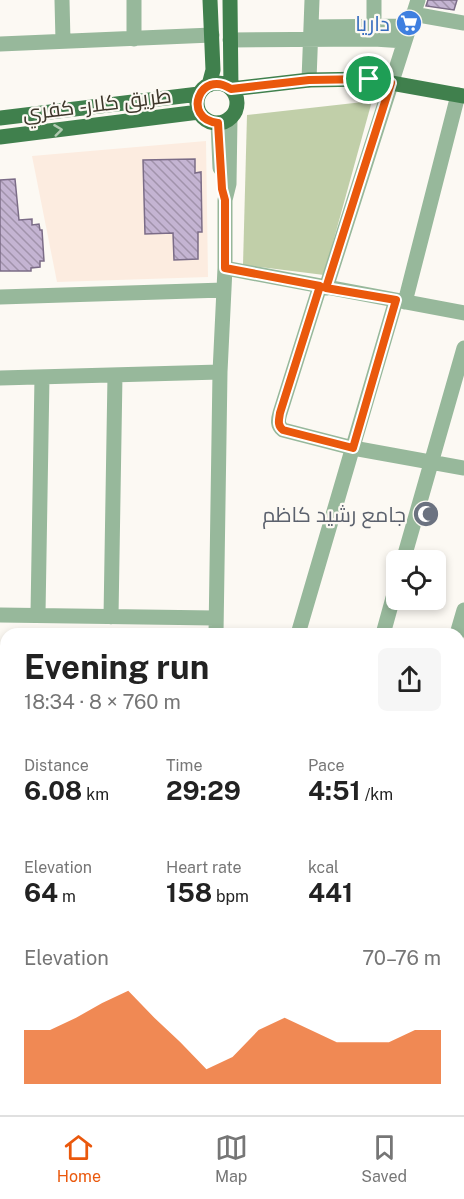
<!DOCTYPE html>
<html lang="en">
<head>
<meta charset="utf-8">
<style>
	:root { --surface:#fff; --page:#f6f6f6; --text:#222; --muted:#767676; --line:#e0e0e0; --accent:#ea580c }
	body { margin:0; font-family:"Public Sans",Cairo,sans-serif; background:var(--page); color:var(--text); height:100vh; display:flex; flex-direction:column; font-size:22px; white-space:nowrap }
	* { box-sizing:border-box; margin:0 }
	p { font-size:20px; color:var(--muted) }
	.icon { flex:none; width:33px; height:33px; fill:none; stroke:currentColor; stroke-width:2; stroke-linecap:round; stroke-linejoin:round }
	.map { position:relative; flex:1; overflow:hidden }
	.side { position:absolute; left:0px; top:628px; width:465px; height:488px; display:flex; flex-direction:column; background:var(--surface); border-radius:18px 18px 0 0; box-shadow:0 3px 9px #0003 }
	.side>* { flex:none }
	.controls { position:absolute; left:386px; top:550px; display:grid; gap:12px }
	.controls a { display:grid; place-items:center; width:60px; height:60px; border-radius:9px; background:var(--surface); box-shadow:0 3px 9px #0003; font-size:30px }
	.pin { position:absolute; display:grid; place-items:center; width:51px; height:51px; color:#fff; margin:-26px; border:3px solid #fff; border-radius:50%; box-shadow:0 2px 6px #0007 }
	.round { display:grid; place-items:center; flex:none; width:63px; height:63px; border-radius:9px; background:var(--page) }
	.head { display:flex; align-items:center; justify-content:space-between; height:102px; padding:0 24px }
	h1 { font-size:33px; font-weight:700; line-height:45px }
	.figures { display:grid; grid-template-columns:repeat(3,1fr); gap:9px; height:102px; padding:6px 24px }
	.figures div { display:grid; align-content:center }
	.figures b { font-size:26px; font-weight:700 }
	.figures small { font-size:16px; font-weight:400 }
	.figures p { font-size:16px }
	.chart { height:168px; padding:12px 24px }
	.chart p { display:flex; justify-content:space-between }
	.chart svg { width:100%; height:108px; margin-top:6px; fill:var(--accent); opacity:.7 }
	.tabs { display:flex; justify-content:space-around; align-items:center; height:84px; border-top:2px solid var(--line); background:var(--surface); font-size:16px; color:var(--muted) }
	.tabs a { display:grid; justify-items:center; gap:3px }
	.tabs .active { color:var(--accent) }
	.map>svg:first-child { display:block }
	.education { fill:#fcece0 }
	.green { fill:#c1cfa9 }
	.building { fill:url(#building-back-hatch); stroke:#7b6c87; stroke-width:1.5 }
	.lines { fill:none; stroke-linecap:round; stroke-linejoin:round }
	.minor { stroke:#97b89b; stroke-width:15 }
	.major { stroke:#40804d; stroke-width:15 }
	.oneway { stroke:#b1c9b1 }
	.route-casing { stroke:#fff; stroke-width:12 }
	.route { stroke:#ea580c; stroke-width:8 }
	.labels { text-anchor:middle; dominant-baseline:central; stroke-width:4.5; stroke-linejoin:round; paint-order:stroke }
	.shop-label { font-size:21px; fill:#366cbe; stroke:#fcf9f3; text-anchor:end }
	.street-label { font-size:21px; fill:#3e372b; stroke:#fcf9f3 }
	.worship-label { font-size:21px; fill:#5b616d; stroke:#fcf9f3; text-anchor:end }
</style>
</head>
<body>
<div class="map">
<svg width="464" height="1115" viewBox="0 0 464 1115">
	<defs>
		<pattern id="building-back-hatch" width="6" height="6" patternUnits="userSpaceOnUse" patternTransform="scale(1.5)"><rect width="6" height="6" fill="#c4b4d2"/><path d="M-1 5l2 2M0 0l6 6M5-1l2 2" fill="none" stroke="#a193ab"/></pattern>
	</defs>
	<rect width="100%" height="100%" fill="#fcf9f3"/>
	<path class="education" d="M206,141l2,136 -151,5 -25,-126z
		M459,725l5,1v133l-2,9 -3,-1z"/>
	<path class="green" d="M372,101l-48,174 -81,-10 4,-150z"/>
	<path class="building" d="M428,0h29l-3,10 -28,-4z
		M195,159v14l6,-1 1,60h-4v27l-24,1 -1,-27 -28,1 -2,-74z
		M15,179l4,41 13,-1v6l7,-1 1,6h2l2,31h-4v6l-9,1v3h-31v-91z"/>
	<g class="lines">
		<path class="minor" d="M62,0l1,41
			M134,0v39
			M374,0v33
			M413,14l51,9
			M312,27l98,-1
			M230,40l144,-1 31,2
			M0,44l212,-9
			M309,80l3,-80
			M218,123l2,45
			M225,268l239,45
			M320,286l-40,127c-2,7 -3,12 3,17l70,18 111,20
			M326,288l92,-288
			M0,297l224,-7
			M405,302l53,-207
			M0,378l220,-6
			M403,561l61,-213
			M38,614l4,-237
			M0,615l215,3
			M111,617l4,-242
			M216,634l4,-262 5,-104v-68l4,-16 1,-66
			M298,634l98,-334
			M383,634l13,-47
			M457,634l7,-24
			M0,672h6
			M459,687l5,-1
			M0,885l6,-1
			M459,915l5,-19
			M459,953l5,2
			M0,967h6
			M459,1034l5,2
			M0,1048l6,-1
			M263,1110l51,5
			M222,1115v-5
			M407,1115l1,-5"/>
		<path class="major" d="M230,0l1,89 78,-9 60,-1 95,17
			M197 103a20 20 0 1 1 40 0a20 20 0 1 1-40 0Z
			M209,85l4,-15 -3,-70
			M0,118l199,-24
			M0,137l199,-25"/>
	</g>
	<defs><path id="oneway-chevron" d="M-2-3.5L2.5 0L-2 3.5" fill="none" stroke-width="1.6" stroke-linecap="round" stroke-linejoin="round" transform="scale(1.5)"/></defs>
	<use class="oneway" href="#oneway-chevron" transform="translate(58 130) rotate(-7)"/>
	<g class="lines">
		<g class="route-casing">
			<path id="route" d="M369,79l22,4 -65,205 70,12 -43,148 -70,-18c-6,-5 -4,-10 -3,-17l40,-127 -95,-18v-68l-3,-11 -4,-66c-37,-4 -18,-55 13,-34l78,-9z"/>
		</g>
		<use href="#route" class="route"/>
	</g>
	<defs>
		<g id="supermarket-disc" transform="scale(1.35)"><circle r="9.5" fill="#3f7fe0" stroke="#fcf9f3"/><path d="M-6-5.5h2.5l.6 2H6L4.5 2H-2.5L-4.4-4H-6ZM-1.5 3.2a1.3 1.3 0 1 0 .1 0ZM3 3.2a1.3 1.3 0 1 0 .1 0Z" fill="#fff"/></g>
		<g id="mosque-disc" transform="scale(1.35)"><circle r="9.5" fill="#6b7280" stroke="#fcf9f3"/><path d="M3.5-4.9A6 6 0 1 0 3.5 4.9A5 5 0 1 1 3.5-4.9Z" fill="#fff"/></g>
	</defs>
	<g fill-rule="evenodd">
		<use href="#supermarket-disc" x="409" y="23"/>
		<use href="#mosque-disc" x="426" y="514"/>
	</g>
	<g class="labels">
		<g class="shop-label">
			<text x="390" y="23">داريا</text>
		</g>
		<g class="street-label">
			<text transform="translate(97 104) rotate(-7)">طريق كلار - كفري</text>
		</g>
		<g class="worship-label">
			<text x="406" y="514">جامع رشيد كاظم</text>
		</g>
	</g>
</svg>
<div class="controls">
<a><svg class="icon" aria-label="locate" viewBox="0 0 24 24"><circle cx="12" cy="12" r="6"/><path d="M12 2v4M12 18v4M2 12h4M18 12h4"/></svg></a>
</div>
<div class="pin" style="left:369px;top:79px;background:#1e9e55"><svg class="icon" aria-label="arrive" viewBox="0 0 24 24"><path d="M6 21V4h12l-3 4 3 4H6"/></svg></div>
<section class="side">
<div class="head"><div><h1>Evening run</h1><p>18:34 · 8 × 760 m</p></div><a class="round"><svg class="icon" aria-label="share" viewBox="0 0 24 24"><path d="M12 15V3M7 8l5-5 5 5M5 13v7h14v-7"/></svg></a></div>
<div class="figures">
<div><p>Distance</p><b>6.08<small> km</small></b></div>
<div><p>Time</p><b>29:29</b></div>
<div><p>Pace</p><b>4:51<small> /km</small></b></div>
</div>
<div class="figures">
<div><p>Elevation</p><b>64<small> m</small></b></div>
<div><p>Heart rate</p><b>158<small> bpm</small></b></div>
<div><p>kcal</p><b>441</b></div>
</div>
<div class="chart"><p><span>Elevation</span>70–76 m</p>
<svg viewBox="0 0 160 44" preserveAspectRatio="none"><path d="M0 44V22L10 22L20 17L30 11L40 6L50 17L60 27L70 38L80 33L90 22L100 17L110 22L120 27L130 27L140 27L150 22L160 22V44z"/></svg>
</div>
</section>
</div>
<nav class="tabs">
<a class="active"><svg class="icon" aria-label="home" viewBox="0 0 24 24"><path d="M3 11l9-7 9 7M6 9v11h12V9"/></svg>Home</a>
<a><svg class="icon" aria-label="map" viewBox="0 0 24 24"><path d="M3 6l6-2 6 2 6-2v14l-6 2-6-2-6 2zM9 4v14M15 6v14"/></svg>Map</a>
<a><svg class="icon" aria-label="saved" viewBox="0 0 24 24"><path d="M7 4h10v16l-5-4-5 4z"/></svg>Saved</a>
</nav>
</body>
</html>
